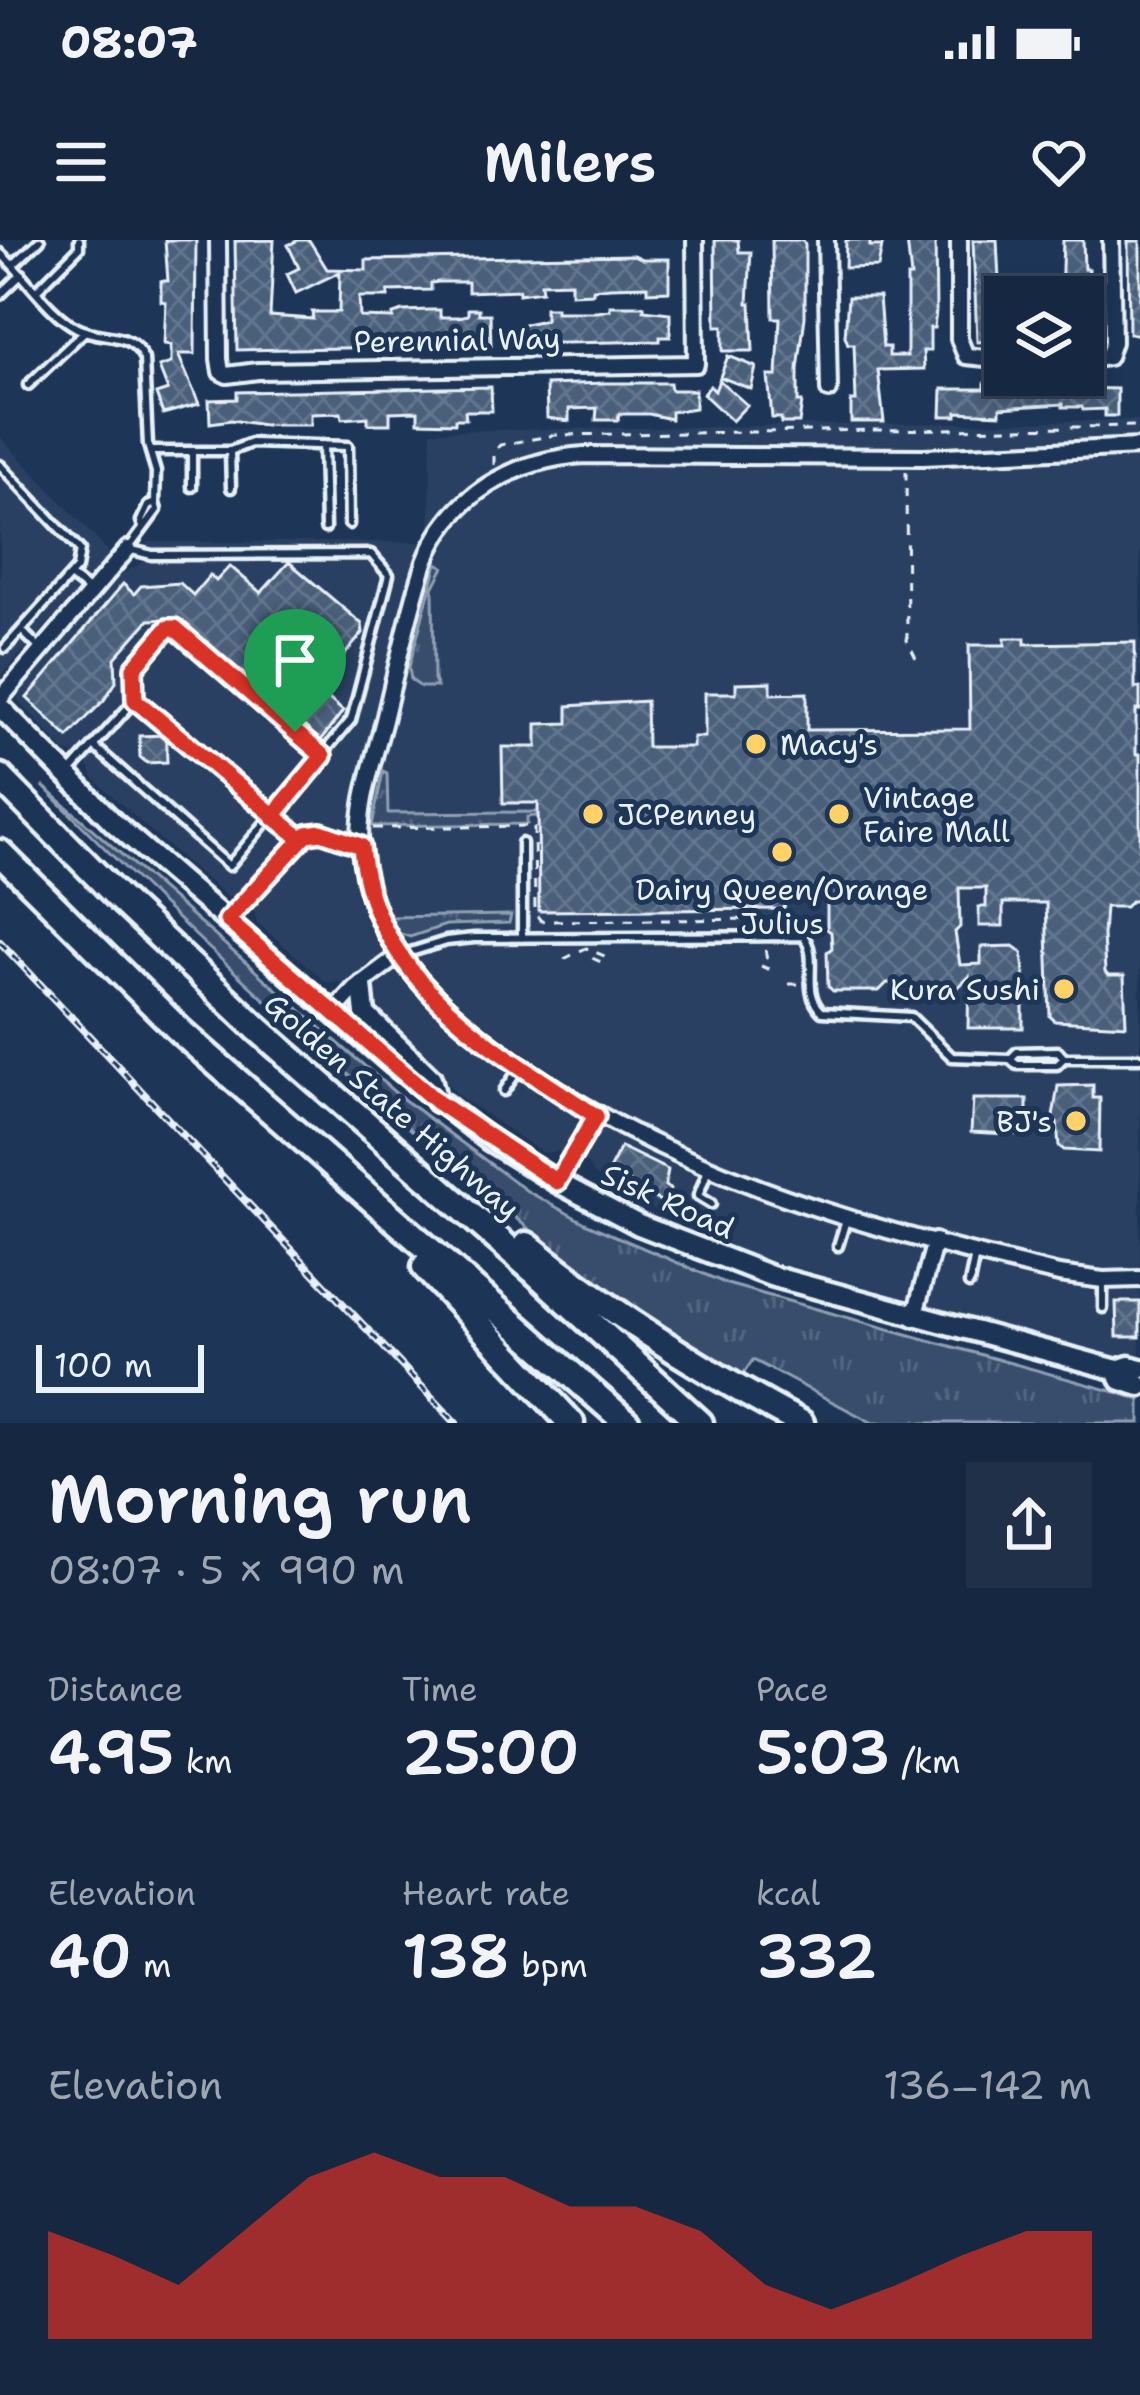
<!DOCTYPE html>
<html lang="en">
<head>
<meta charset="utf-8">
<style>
	:root { --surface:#162841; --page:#1f3048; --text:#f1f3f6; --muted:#9ea6b1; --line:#35445a; --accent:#d93025 }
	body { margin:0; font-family:"Shantell Sans",sans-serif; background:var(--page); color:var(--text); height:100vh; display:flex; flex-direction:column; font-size:45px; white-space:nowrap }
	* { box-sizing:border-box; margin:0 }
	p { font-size:39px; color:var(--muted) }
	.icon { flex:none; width:66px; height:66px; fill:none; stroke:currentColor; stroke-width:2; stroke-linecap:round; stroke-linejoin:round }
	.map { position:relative; height:1183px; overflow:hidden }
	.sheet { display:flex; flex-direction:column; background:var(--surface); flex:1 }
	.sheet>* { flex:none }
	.controls { position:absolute; left:984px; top:36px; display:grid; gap:24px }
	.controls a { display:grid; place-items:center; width:120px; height:120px; border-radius:0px; background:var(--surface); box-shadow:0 6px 18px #0003,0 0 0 3px var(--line); font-size:60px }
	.scale { position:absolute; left:36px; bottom:30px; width:168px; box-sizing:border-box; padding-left:12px; border:6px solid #e8f1f8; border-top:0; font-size:33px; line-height:42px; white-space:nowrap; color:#e8f1f8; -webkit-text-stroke:9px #1d3557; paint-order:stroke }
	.pin { position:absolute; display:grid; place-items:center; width:102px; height:102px; color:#fff; margin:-123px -51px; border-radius:50% 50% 50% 0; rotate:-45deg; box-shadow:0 0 12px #0007 }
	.pin .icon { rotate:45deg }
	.round { display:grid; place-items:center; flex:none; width:126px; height:126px; border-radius:0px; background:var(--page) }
	.summary { display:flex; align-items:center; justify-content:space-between; height:204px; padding:0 48px }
	h1 { font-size:66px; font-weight:600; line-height:90px }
	.figures { display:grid; grid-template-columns:repeat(3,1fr); gap:18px; height:204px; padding:12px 48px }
	.figures div { display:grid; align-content:center }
	.figures b { font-size:60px; font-weight:600 }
	.figures small { font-size:33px; font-weight:400 }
	.figures p { font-size:33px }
	.chart { height:336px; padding:24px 48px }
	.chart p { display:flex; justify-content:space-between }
	.chart svg { width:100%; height:216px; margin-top:12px; fill:var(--accent); opacity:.7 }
	.status { display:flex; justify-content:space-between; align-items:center; height:84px; padding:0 60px; background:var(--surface); direction:ltr }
	.status svg { height:33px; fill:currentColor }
	header { display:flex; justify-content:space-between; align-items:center; height:156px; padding:0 48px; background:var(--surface); font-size:54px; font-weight:600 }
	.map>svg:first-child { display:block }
	.built { fill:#2a4162 }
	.grass { fill:url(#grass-tufts); stroke:#909fb2; stroke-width:3 }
	.building { fill:url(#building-cross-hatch); stroke:#e8f1f8; stroke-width:3 }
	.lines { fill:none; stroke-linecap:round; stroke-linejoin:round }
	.service-casing { stroke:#e8f1f8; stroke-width:15 }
	.minor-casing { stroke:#e8f1f8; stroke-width:22 }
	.secondary-casing { stroke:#e8f1f8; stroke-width:27 }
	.motorway-casing { stroke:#e8f1f8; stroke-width:33 }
	.path { stroke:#e8f1f8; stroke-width:3; stroke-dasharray:9 9; stroke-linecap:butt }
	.service { stroke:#1d3557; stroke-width:6 }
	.minor { stroke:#1d3557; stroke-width:14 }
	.secondary { stroke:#1d3557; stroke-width:18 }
	.motorway { stroke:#1d3557; stroke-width:24 }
	.rail-casing { stroke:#e8f1f8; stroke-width:8 }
	.rail { stroke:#1d3557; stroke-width:3; stroke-dasharray:9; stroke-linecap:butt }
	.route-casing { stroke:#fff; stroke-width:24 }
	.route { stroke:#d93025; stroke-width:15 }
	.poi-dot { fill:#ffd166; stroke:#1d3557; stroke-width:4.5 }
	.labels { text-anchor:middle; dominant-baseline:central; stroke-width:10; stroke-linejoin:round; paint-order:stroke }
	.street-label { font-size:30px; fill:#e8f1f8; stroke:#1d3557 }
	.poi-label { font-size:30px; fill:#e8f1f8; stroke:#1d3557; text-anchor:start }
</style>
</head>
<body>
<div class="status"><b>08:07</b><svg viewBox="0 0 49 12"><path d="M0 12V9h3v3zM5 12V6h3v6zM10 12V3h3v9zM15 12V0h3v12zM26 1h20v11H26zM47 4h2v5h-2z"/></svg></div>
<header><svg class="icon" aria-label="menu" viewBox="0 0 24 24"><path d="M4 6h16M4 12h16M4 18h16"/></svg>Milers<svg class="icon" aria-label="heart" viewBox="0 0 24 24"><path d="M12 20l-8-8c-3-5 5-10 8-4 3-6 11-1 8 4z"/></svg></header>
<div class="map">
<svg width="1140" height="1183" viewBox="0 0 1140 1183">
	<defs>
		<pattern id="grass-tufts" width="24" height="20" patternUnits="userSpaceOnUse" patternTransform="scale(3)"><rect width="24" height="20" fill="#374d6c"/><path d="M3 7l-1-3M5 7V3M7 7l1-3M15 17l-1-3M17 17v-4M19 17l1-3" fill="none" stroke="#546782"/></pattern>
		<pattern id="building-cross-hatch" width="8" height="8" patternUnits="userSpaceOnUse" patternTransform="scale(3)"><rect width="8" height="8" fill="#495e7a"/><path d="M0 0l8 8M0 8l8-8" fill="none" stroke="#63768e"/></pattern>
	</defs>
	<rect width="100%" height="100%" fill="#1d3557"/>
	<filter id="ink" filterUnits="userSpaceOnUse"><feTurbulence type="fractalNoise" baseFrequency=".00833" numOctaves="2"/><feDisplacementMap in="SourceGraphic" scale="24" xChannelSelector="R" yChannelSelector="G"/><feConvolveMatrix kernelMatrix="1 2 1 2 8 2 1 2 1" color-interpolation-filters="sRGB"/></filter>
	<g filter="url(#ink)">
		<path class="built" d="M1140,180v944l-378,-106 -88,-36 -79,-47 -8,-12 -28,-12 -16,2 -84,-57 -40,-43 -46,-39 -5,-14 -23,-18h-19l-69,-60 -4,-15 -14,-10h-12l-82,-71 -53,-49 -1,-8 -15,-16h-9l-49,-53 1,-8 99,-115 28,-17 2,-18h275l7,-16 1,-95z
			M0,197l108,114 -4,11 -104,115z"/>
		<path class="grass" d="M437,323l7,4 -11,21 1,92 3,7h-16l-10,-7 -2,-13z
			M383,531l4,2 1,40 149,-1v4l-10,1v7l-155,2z
			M43,546l356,310 128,95 60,33 140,60 399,111 14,5v23h-267l-120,-63 -12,17c-132,-75 -243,-172 -357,-271 -118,-103 -232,-208 -341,-320z
			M511,675l-2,8 -63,2 -36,12 -12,-4 -10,-16z"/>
		<path class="building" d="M165,0h31l-1,114h-17l21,50 -36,10 -7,-20 12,-4 -9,-23 12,-4v-18l-7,-1 2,-42 -5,-1v-20h7z
			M274,0l-4,76 43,3 -1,-7h27l1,-40 -44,21 -9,-19 12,-6 -11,-23 11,-5h10l18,29 39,1v-10l268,-5 9,4h26v32l-22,1v-6l-37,1 -17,2v4l-22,1v-12l-30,1 1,8 -23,3v-4l-51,2v-10h-29l-8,1v7l-43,1v6h-29l1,20 33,1v-4l10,-3 27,-1h10v7h18l10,-2v-6h11v5h11l1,31 -254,5 -2,-109z
			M715,0h23l1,12h12l-3,51h3l2,48h-30v-25h-7z
			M772,0h31l2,5v72l-7,52v33h4l-3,21h-18v-5h-9l-4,-42h9l3,-58h-7z
			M846,0h24v6h12l-4,21 -33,1z
			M907,0h28l1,71 -2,17h-4v23h-7l1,18 -46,1 6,52h-33v-21h5l-2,-57h-6l-3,-8 3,-39h31l4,50h6v9h18v-79h4z
			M973,0h24l5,101 -25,1z
			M1063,0h20l1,29h5l-2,28h-26z
			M1128,1h12v93h-11z
			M610,66h34v4l26,3v24h-10v4l-140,3v-19l25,-5v-12h11v4h41l13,-2z
			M728,116l28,11 -5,22 -31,-12z
			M719,140l28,25 -15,16 -29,-27 7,-8 5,5z
			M1066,140h12l1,8 38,1v27h-12v-7l-22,1 -1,-3h-19v-3l-63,4v6l-43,-2v4h-16l1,-27h43v-6z
			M606,143h64l1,7h24v18l-24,4v7l-22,-5h-30l-1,6h-22l1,-12 -28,1v12l-22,-3 -1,-33z
			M491,147l1,24h-27l1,8h-11v4l-37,-1v-11l-28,1v12h-22v-7l-26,2 -1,-6 -30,1v11h-48l-32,-5 -21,3 -1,-23 28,-1v-7z
			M289,322l73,62 1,9 -47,55 27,23 -24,32 -147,-124 -23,1 -34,38 1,24 -12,18 -36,37 -41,-39 96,-114 11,10 7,-8 39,-3 13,12 17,-20 6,6 14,-15 31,27z
			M1005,398h20v6l110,-2v46h5v22h-4v44h4v147h-9l-6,6h-20l-2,28 2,37 3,4h16l2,49 -71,-4 -5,-5 -4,-113h-43v23h-24v-19h7v-19h-27l1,39 -5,5 5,33 21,-1v-17l32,-1 9,6 4,42h-3v34h-55l1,-51 -14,13h-47l-6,-7h-15l-8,8h-46l-5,-5 -1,-34 5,-4 -1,-16 -4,-3v-40h-40l-3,20 -245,2 -1,-108h-35l-1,-56h35v-23l31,-1v-17l78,-5 1,46h46v-10h12v-44h31v-10l35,-1v12l36,-1v37l163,-1 -1,-84h36z
			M166,495l1,27 -20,1 -7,-6 -1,-21z
			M1093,845v13h7l-1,54 -35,-2 -5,-4 -2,-23h-5l6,-37z
			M973,859h54v36l-56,-3z
			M621,907l47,23 -3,16 5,3 -7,13 -37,-16 3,-4 -21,-10z
			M1116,1062h24v35h-23z"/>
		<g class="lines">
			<g class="service-casing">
				<path id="service" d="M0,13c25,22 48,60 77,75 26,13 53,1 67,31l4,86 8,27 -1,30
					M13,25l27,-25
					M37,50l42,-42v-8
					M0,55l22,-21
					M28,145l57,-54
					M323,205l2,83
					M150,211h80l21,-8 97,3 1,78
					M192,211v36
					M230,211l1,37
					M0,225l80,85 -3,18 -72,80
					M70,336l21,16
					M21,390l19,19
					M95,507l134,119 122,-146 38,-145 -18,-21 -219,1 -24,-6 29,-39 -2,-7 -7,3 -7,15 2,6
					M69,533l66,-73
					M302,599l-167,-139 -1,-32 34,-39 7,-1 148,128
					M522,603v95
					M229,678l78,-84 14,-2 36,13
					M401,715l45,-14 28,-3 329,-2c18,22 -4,54 19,76l89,5 41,40 58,2 7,6h40l7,-7 -6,-7 -41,1 -7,7
					M1064,818h76
					M504,851l17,-25
					M708,930l-10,26 13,8
					M838,1006l8,-26
					M1103,1042v26
					M969,1044l6,-29"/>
			</g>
			<g class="minor-casing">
				<path id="minor" d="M218,0l1,119 2,13 6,3 31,-4 438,-7 -1,-124
					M826,0l3,150
					M959,0v99l7,17 39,4
					M1083,121l25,-4 5,-15 -2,-102
					M1140,207l-216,10 -339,-2c-69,4 -134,39 -160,107 -17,52 -28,105 -41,158 -11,43 -28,89 -23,134 9,86 64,139 129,189 166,128 369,184 569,231l44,6 37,-1
					M0,459l128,-150
					M333,772l22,-24 43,-32
					M557,942l39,-66
					M914,1078l21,-77"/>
			</g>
			<g class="secondary-casing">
				<path id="secondary" d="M0,467l114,116 280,242 95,75 68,42 82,43 132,51 346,94 12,-4 11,3
					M362,745l3,29 66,64 6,24
					M1117,1130l4,10 19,6"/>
			</g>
			<g class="motorway-casing">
				<path id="motorway" d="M0,537l120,122 139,131 274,240 167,153
					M0,613l181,179 446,391
					M527,1005c86,70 176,126 274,178
					M425,1027l146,156"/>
			</g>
			<path class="path" d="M494,225v-13l6,-7 55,-10 585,-9
				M906,231l1,169 9,18
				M373,588l161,-2 1,87 6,8 235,-2 4,-4
				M757,667v10
				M592,718l9,4v-6
				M564,719l22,-11 23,10
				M761,726l7,3 -3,-22
				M789,744h12"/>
			<use href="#service" class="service"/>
			<use href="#minor" class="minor"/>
			<use href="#secondary" class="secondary"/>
			<use href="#motorway" class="motorway"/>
			<g class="rail-casing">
				<path id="rail" d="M0,702l456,481"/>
			</g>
			<use href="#rail" class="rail"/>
		</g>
	</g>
	<g class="lines" filter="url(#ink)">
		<g class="route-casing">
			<path id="route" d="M295,492l28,24 -50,60 29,23 -75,81 210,182 120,80 39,-66c-102,-67 -224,-135 -235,-270l-40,-14 -14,2 -5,5 -167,-139 -1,-32 34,-40h7l120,104"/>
		</g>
		<use href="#route" class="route"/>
	</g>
	<g class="poi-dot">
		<circle cx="756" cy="504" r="12"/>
		<circle cx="593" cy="574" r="12"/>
		<circle cx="839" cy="574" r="12"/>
		<circle cx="782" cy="612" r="12"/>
		<circle cx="1064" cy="749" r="12"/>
		<circle cx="1076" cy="881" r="12"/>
	</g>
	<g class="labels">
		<g class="street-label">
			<text transform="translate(457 100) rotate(-1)">Perennial Way</text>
			<text transform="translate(392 866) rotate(41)">Golden State Highway</text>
			<text transform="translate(668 961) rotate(24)">Sisk Road</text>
		</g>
		<g class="poi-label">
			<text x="780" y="504">Macy's</text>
			<text x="863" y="557">Vintage<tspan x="863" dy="34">Faire Mall</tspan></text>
			<text x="617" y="574">JCPenney</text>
			<text x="782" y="649" text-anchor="middle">Dairy Queen/Orange<tspan x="782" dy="34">Julius</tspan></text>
			<text x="1040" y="749" text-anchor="end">Kura Sushi</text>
			<text x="1052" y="881" text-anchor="end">BJ's</text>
		</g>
	</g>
</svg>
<div class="controls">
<a><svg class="icon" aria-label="layers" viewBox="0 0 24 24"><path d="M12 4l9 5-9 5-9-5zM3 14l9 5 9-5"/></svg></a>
</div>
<div class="scale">100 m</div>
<div class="pin" style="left:295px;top:492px;background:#1e9e55"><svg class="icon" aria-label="arrive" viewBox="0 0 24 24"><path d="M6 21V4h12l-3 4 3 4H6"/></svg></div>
</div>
<section class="sheet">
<div class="summary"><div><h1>Morning run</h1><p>08:07 · 5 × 990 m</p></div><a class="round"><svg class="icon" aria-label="share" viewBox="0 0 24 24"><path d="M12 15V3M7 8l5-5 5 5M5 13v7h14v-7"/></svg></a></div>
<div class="figures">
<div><p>Distance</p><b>4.95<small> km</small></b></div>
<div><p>Time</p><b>25:00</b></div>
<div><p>Pace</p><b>5:03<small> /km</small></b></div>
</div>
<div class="figures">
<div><p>Elevation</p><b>40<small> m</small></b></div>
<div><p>Heart rate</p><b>138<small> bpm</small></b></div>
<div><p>kcal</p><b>332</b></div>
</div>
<div class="chart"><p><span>Elevation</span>136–142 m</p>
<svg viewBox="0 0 160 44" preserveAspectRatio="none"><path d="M0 44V22L10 27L20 33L30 22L40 11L50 6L60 11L70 11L80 17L90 17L100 22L110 33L120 38L130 33L140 27L150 22L160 22V44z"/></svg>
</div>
</section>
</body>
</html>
